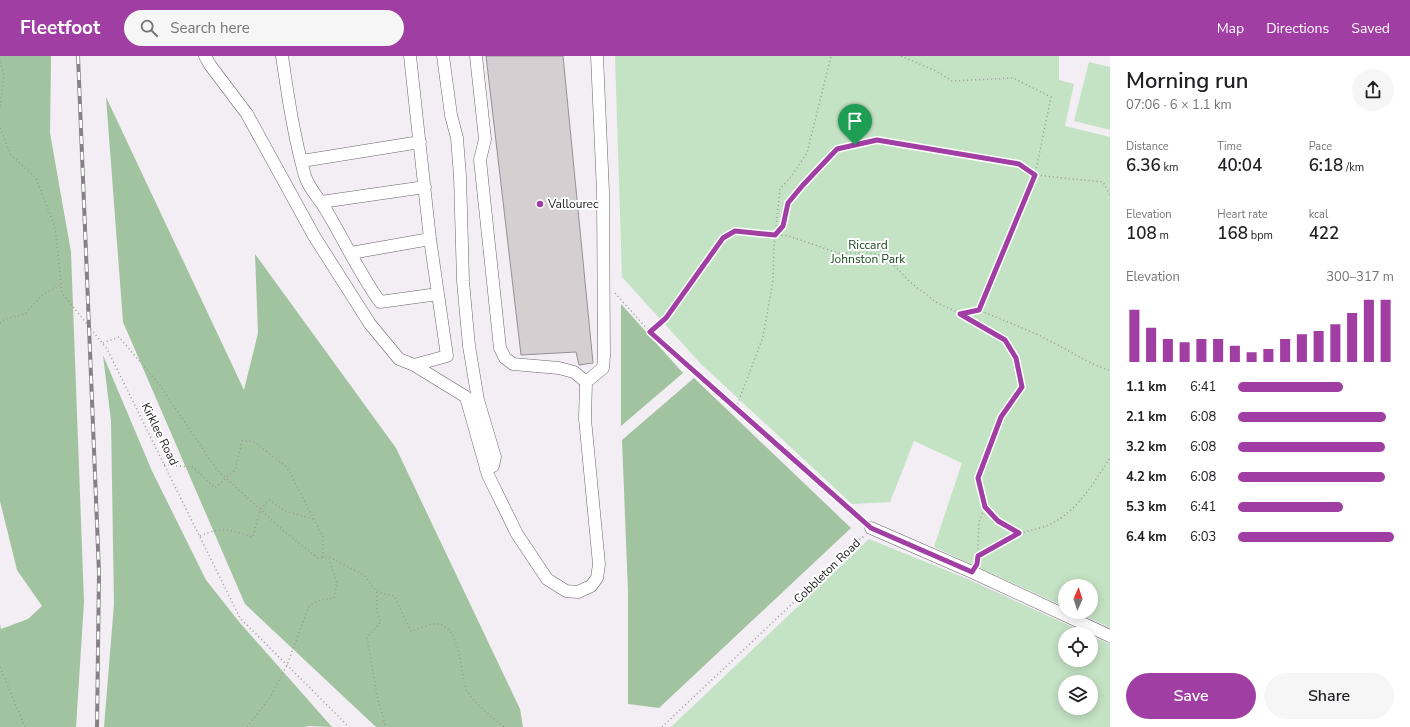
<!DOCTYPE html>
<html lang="en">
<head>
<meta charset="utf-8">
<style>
	:root { --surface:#fff; --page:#f6f6f6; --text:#202124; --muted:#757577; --accent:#a13ea4 }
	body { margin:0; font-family:"Nunito Sans",sans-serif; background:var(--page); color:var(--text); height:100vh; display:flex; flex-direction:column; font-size:15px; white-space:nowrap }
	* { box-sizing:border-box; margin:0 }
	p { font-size:13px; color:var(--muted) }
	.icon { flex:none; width:22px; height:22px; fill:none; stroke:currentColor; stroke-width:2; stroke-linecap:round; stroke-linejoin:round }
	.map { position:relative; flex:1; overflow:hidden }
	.details { display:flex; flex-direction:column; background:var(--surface); width:300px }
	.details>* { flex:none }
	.needle { width:26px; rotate:3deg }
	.controls { position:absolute; left:1058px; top:523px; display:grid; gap:8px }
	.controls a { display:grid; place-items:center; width:40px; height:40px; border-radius:50%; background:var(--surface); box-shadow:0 2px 10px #0003; font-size:20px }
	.pin { position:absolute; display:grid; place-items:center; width:34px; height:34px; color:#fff; margin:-41px -17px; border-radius:50% 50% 50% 0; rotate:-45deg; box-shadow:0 0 4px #0007 }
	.pin .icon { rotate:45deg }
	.round { display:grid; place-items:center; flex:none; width:42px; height:42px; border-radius:21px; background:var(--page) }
	.summary { display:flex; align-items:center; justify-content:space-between; height:68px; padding:0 16px }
	h1 { font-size:22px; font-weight:600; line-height:30px }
	.metrics { display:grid; grid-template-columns:repeat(3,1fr); gap:6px; height:68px; padding:4px 16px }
	.metrics div { display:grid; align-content:center }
	.metrics b { font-size:17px; font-weight:600 }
	.metrics small { font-size:11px; font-weight:400 }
	.metrics p { font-size:11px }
	.chart { height:112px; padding:8px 16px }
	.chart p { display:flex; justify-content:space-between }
	.chart svg { width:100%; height:72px; margin-top:4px; stroke:var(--accent); stroke-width:6 }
	.button { display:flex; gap:8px; margin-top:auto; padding:8px 16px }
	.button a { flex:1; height:46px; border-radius:24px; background:var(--accent); color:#fff; font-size:16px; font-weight:600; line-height:46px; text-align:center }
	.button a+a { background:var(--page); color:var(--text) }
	ul { padding:0 16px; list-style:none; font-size:13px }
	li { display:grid; grid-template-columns:64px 48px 1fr; align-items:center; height:30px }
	li i { height:10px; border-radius:5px; background:var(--accent) }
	header { display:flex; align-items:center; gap:24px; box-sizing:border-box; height:56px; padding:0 20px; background:var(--accent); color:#fff }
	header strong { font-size:19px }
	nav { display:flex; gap:22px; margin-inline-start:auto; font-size:14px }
	.search { width:280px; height:36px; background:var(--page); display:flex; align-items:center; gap:10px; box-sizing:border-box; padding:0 14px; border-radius:22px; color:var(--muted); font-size:15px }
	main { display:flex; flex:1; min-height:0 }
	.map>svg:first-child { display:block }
	.green { fill:#c4e2c4; fill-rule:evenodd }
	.forest { fill:#a1c3a0 }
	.building { fill:#d5cfd2; stroke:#959093 }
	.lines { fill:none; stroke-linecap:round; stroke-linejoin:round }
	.minor-casing { stroke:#69666a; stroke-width:13 }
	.path { stroke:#9b989c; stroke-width:1.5; stroke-dasharray:1 3; stroke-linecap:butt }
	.minor { stroke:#fff; stroke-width:12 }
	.rail-casing { stroke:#848284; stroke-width:4 }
	.rail { stroke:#fff; stroke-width:2.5; stroke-dasharray:8; stroke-linecap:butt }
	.route-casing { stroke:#fff; stroke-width:8 }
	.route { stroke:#a13ea4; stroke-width:5 }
	.poi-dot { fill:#a13ea4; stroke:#fff; stroke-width:1.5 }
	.labels { text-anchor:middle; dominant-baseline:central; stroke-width:4; stroke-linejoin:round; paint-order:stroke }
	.poi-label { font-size:12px; fill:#232223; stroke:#fff; text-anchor:start }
	.park-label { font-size:12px; fill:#16471a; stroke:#fff }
	.street-label { font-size:12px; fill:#232223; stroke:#fff }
</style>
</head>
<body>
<header>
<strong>Fleetfoot</strong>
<div class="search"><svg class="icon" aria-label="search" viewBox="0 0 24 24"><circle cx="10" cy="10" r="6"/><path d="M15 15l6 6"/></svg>Search here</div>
<nav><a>Map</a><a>Directions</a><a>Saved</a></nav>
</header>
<main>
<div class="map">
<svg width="1110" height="671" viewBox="0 0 1110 671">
	<rect width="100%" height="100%" fill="#f2eef3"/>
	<path class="green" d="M615,0h444v24l15,4 -9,42 45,11v491l-34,-16h15v-26h-26v21l-131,-60 28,-84 -48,-22 -24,61 -38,2 -151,-140 -79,-87z
		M1089,6l21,5v63l-36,-9z
		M869,483l94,38 125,57h-23v26h26v-24l19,8v83h-439zM1065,626h26v26h-26z"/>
	<path class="forest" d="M0,0h51v4l-1,73 21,119 13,350 -8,125h-76v-103l1,5 27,-10 14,-13 -25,-36 -17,-69z
		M106,41l138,293 14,-57 -3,-79 141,194 124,261 3,18h-147l-131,-123 -122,-282z
		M621,248l62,69 -62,53z
		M103,299l49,116 54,109 34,43 92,104 -23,-1 -5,1h-200l10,-123 -3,-183z
		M694,322l157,150 -192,180 -31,-4v-113l-6,-151z"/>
	<path class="building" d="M486,0h77l30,307 -14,2 -3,-13 -55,3z"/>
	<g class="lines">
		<g class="minor-casing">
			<path id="minor" d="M205,0l5,9 37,49 67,122 56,88 29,35 15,6 52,32 22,78 29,59 30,45 19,12 12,1 13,-6 6,-8 2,-14 -14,-145 1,-37 17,-14 1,-12 -1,-164 -6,-136
				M282,0c6,41 12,81 23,120 4,13 14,22 21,34 18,30 33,63 54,92l58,-8
				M410,0l20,183 17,117 -33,9
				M443,0l8,59 6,23 3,38 3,105 6,65 9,54 17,57 -2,9 -7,3
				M476,0l9,83 -5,21 20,188 5,10 8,6 46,4 15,4 12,10
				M302,105l118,-19
				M321,146l104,-15
				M351,197l79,-14
				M871,472l101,44 138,64"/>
		</g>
		<path class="path" d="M0,6l4,13 -4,33
			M0,72l11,27 25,23 19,49 7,66 45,56 133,269 109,109
			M775,179l8,-9 5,-23 49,-54 40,-9 16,2 81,16 45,6 16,11 16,-78 -38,-19 -61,3 -16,-10 -35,-15
			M615,237l35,39 213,189
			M979,254l56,-135 68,7 7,13
			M961,258l44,26 11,17 6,30 -21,30 -23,61 7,29 -6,15 -2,42
			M0,267l5,-4 20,-5 17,-19 19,-10
			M650,276l16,-14 57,-80 12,-7 54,5 49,17h31l16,3 25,26 26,20 25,12 18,-4 60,25 52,28 19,8
			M103,287l16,-6 40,47 58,86 68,62 33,26 11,-1 35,18 13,17 17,4 17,35c7,-2 19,-8 27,-7 24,4 21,48 29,67 4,9 28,29 37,36
			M736,352l27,-71 10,-57 1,-35 6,-56 11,-12 16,-24 24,-97
			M164,409l29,2 22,21 20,-18 7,-29h11l34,26 36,70v21
			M985,451l13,14 21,12c8,-2 16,-3 24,-6 32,-11 49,-42 67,-69
			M200,480c23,-10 29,-6 53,1l7,-27 9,-10 16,11 29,8
			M978,500l41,-23
			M377,536v19l4,11 -14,15 11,63 8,27
			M0,611l25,60
			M247,671l24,-31 16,-31 22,-59 11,-6 14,-2 3,-15 -8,-24
			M662,671l203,-192"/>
		<use href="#minor" class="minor"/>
		<g class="rail-casing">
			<path id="rail" d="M78,0l21,517 -2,154"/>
		</g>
		<use href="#rail" class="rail"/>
	</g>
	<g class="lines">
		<g class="route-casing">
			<path id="route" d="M877,84l142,24 16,11 -56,135 -19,4 45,26 11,18 6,29 -21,30 -23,61 7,29 13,14 21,12 -41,23 -1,8 -5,8 -101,-44 -221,-196 16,-14 57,-80 12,-7 40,4 8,-9 5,-23 15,-18 34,-36z"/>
		</g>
		<use href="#route" class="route"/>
	</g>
	<circle class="poi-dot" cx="540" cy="148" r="4"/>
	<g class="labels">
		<g class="poi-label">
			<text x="548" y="148">Vallourec</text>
		</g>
		<g class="park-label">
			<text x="868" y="189">Riccard<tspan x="868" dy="14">Johnston Park</tspan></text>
		</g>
		<g class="street-label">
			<text transform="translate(160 378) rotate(64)">Kirklee Road</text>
			<text transform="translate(827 515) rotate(-44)">Cobbleton Road</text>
		</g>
	</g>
</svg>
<div class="controls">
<a><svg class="needle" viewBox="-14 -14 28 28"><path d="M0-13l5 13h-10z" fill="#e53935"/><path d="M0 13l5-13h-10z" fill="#757577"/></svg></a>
<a><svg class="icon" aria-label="locate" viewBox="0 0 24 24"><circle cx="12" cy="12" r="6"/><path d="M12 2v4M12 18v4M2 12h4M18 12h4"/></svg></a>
<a><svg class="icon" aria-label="layers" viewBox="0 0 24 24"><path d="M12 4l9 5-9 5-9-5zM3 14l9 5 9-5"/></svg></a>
</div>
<div class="pin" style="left:855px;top:89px;background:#1e9e55"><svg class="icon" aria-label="arrive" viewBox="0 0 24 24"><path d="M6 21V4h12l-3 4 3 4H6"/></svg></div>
</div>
<section class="details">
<div class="summary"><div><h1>Morning run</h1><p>07:06 · 6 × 1.1 km</p></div><a class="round"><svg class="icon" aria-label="share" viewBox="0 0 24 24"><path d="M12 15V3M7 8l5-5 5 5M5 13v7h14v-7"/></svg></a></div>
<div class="metrics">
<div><p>Distance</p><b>6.36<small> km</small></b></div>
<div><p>Time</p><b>40:04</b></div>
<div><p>Pace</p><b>6:18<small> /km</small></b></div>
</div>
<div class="metrics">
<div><p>Elevation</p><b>108<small> m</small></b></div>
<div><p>Heart rate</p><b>168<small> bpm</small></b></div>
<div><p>kcal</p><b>422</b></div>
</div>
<div class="chart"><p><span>Elevation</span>300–317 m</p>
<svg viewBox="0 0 160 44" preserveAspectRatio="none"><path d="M5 44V12M15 44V23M25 44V30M35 44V32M45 44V30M55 44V30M65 44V34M75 44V38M85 44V36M95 44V30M105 44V27M115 44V25M125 44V21M135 44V14M145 44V6M155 44V6"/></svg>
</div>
<ul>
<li><b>1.1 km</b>6:41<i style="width:67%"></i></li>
<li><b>2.1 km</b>6:08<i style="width:95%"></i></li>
<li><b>3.2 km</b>6:08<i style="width:94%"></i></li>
<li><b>4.2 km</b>6:08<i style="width:94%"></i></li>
<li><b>5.3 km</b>6:41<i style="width:67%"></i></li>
<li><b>6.4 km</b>6:03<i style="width:100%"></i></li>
</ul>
<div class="button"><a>Save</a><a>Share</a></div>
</section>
</main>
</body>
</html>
